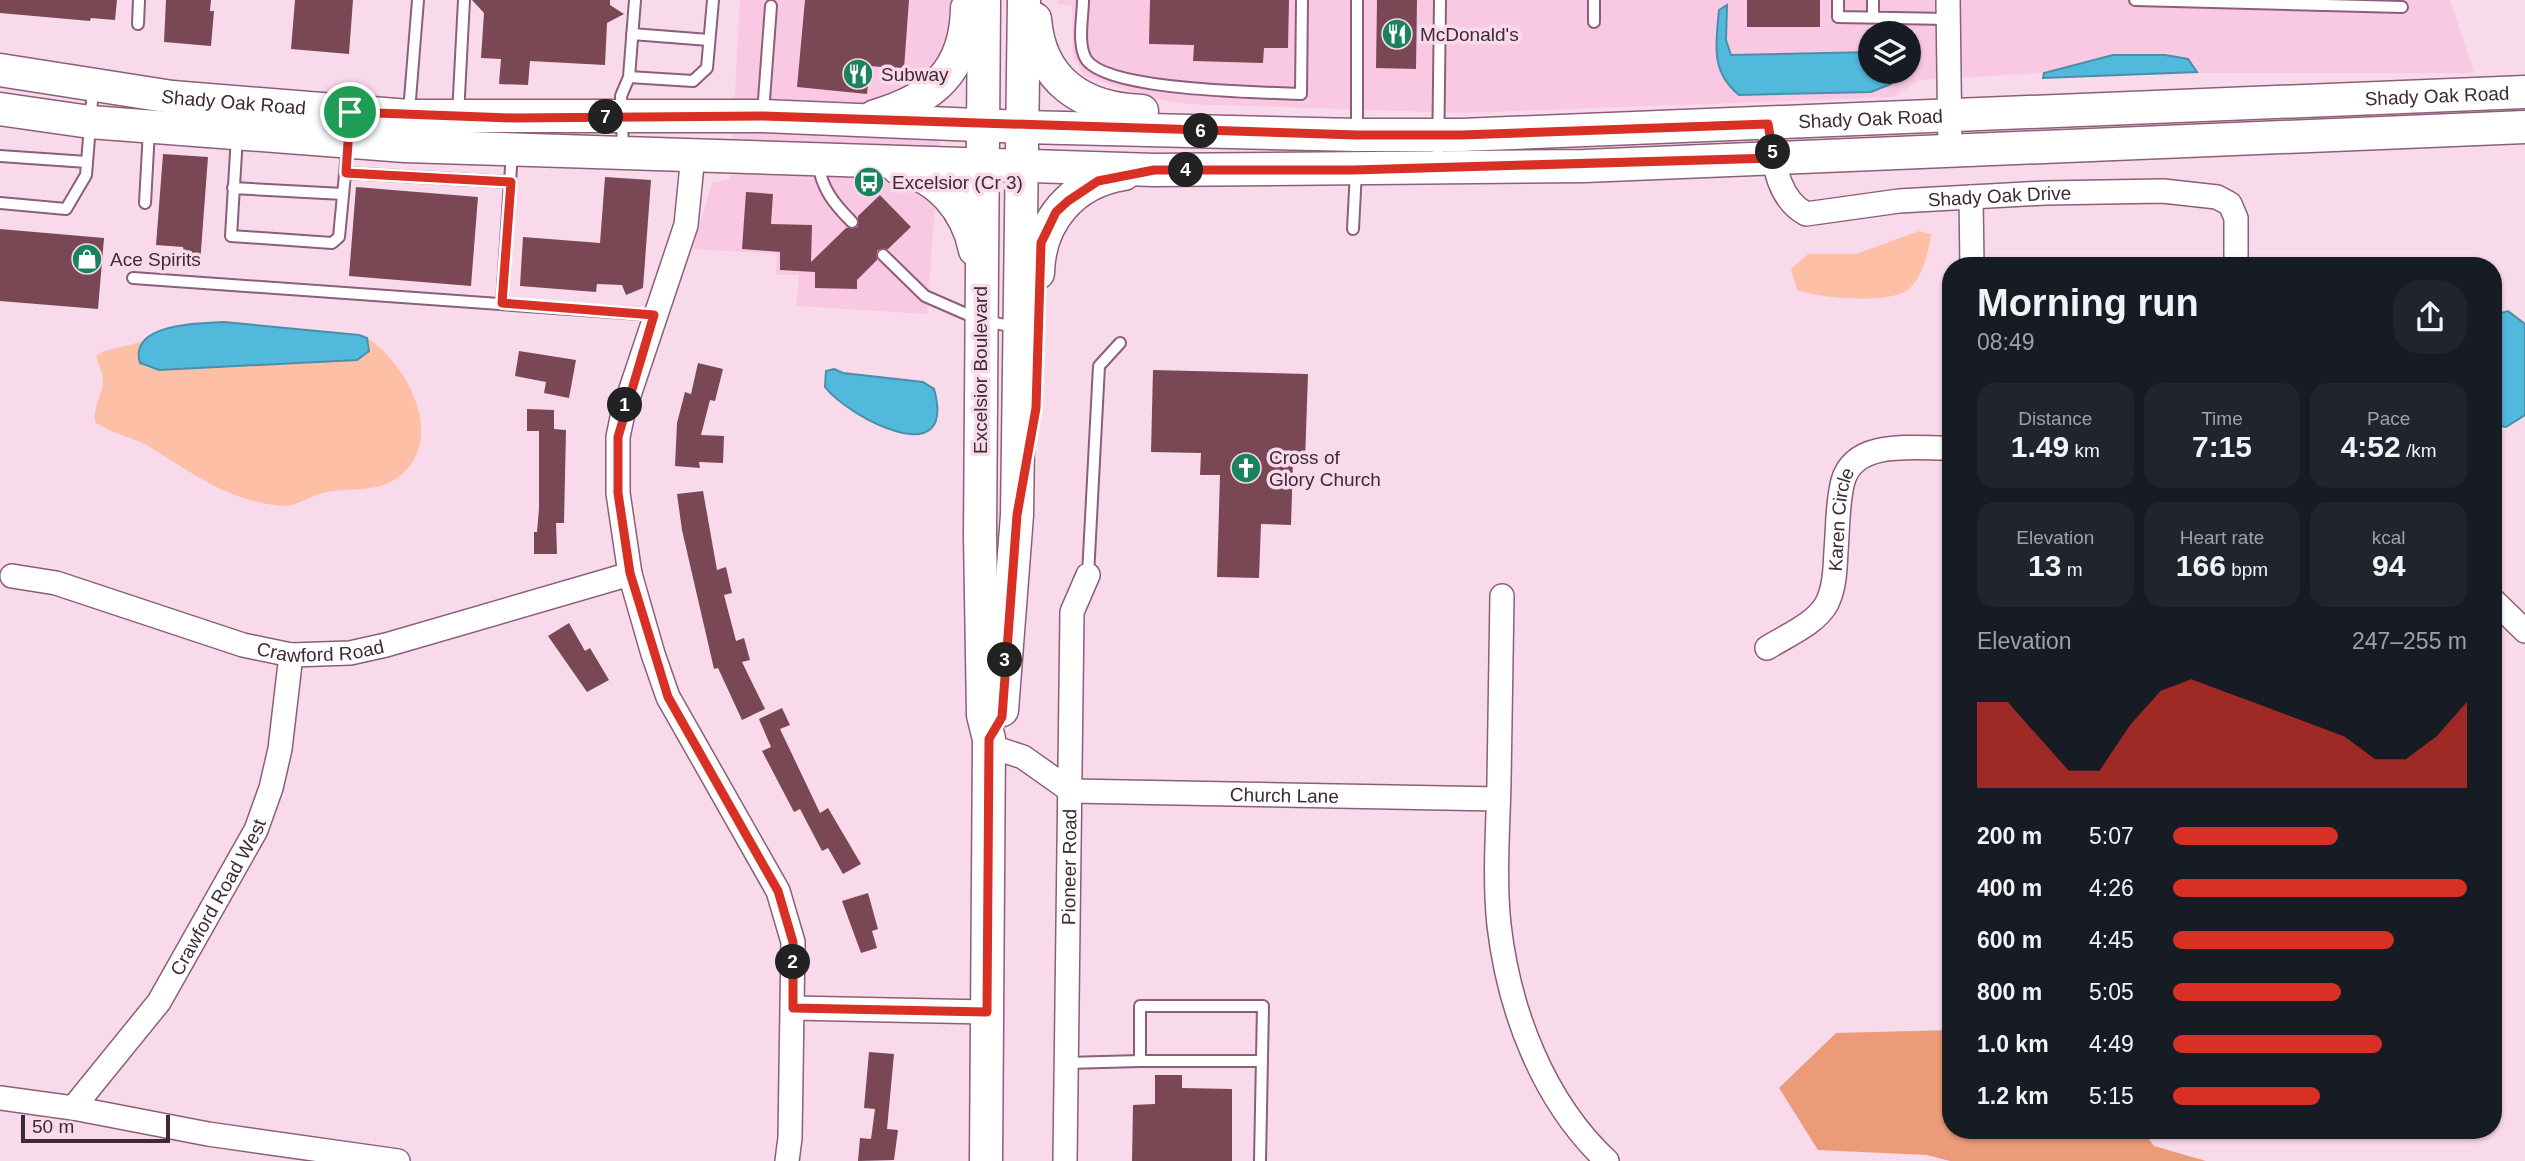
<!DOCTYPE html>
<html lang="en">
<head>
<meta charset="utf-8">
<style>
	:root { --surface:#171b24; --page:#20242c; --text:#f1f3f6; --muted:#9ea1a6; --accent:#d93025 }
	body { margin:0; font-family:Arial,sans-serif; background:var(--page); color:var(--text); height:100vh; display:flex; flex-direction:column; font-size:26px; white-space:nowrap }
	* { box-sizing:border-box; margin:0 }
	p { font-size:23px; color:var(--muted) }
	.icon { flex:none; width:38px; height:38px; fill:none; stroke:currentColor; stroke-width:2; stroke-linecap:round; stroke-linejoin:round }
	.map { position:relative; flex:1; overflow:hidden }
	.panel { position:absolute; left:1942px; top:257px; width:560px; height:882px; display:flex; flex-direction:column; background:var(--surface); border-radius:28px; box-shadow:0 2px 5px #0004 }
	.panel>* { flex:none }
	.fabs { position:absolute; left:1858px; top:21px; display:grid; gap:14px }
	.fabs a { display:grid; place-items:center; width:63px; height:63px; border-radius:50%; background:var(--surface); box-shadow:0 2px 5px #0004; font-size:35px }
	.scale { position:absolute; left:21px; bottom:18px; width:149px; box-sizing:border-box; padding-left:7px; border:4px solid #3d2a35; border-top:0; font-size:19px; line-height:24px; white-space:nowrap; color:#3d2a35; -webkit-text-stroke:5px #f9daeb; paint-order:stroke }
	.pin { position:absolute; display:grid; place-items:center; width:60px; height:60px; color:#fff; margin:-30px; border:4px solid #fff; border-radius:50%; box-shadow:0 2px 7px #0007 }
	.km { position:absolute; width:35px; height:35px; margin:-18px; border-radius:50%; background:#222; color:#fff; font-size:19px; line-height:35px; text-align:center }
	.round { display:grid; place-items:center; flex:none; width:74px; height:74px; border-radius:28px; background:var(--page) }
	.summary { display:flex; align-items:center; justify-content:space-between; height:119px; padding:0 35px }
	h1 { font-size:38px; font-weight:700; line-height:52px }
	.metrics { display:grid; grid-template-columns:repeat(3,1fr); gap:10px; height:119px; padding:7px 35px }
	.metrics div { display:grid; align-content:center; border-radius:18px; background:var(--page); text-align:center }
	.metrics b { font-size:30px; font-weight:700 }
	.metrics small { font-size:19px; font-weight:400 }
	.metrics p { font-size:19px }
	.chart { height:196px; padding:14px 35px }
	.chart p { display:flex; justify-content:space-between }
	.chart svg { width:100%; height:126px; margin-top:7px; fill:var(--accent); opacity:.7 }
	ul { padding:0 35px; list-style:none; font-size:23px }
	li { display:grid; grid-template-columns:112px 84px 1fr; align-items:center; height:52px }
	li i { height:18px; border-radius:9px; background:var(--accent) }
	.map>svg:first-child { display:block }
	.built { fill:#f9c9e4; fill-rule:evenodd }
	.green { fill:#fdbfa5 }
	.forest { fill:#ec9b78 }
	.water { fill:#51b9dc; stroke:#4b8eaa; stroke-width:2 }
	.building { fill:#7a4854 }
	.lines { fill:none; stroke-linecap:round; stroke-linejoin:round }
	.lane-casing { stroke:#8c5e79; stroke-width:14 }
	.street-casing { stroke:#8c5e79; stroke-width:26 }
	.secondary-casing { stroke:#8c5e79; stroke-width:35 }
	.lane { stroke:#fff; stroke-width:10 }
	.street { stroke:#fff; stroke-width:23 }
	.secondary { stroke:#fff; stroke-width:32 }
	.route-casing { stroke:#fff; stroke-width:14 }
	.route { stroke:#d93025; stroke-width:9 }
	.labels { text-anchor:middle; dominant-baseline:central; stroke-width:7; stroke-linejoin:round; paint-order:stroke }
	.poi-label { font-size:19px; fill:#3d2a35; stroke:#f9daeb; text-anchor:start }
	.street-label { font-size:19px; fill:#3d2a35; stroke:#f9daeb }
</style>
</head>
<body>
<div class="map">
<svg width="2525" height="1161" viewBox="0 0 2525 1161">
	<rect width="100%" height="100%" fill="#f9daeb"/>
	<path class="built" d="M740,0h210l-23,314 -131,-8 3,-31h-23l1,-21 -84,-5 19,-66 18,-4z
		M1057,0h1393l24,73h-430l-124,7 -26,17 -432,16 -278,-9 -38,-7 -62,-22 -11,-18 -1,-51 -15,-2zM1871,33h38v39h-38z"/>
	<path class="green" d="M1919,231l12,3c-2,18 -8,42 -22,55 -20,16 -90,9 -112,1l-6,-21 17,-15h48z
		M367,338c42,27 83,106 27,142 -19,12 -45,8 -67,12 -15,2 -29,15 -45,14 -57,-6 -87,-32 -134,-60 -17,-10 -36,-12 -53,-24 -2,-14 6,-25 8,-39 1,-10 -5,-17 -7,-27l8,-5 41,-10 -5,7 7,20 12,2 198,-10 13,-16z"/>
	<path class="forest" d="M1951,1030v100l192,1 11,15 52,15h-256l-23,-6 -109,-5 -39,-62 57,-55z"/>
	<path class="water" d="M1727,5l-1,35 5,15 140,-3v20h24l-4,12 -20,8 -132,3c-29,-24 -23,-51 -20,-85z
		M2113,55h52l23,4 9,13 -154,6 1,-5z
		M2508,311l17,13v91l-19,12 -12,-2v-110z
		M224,322l135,13 8,3 2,13 -12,9 -198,10 -19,-7c-12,-40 61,-40 84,-41z
		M834,369l9,4 80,9 11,7c24,86 -86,28 -109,-2l1,-16z"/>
	<path class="building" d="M0,0h117l-2,20 -24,-2 -1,3 -90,-8z
		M166,0h45l-1,11h4l-3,35 -47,-4z
		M295,0h58l-4,54 -58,-5z
		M472,0h138v5l14,9 -17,9 -2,42 -75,-4 -2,24 -29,-1 2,-25 -20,-1 3,-45z
		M805,0h104l-5,69 -34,-3 -3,28 -70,-7z
		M1150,0h139l-1,48h-24l-1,15 -70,-2 1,-16 -45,-1z
		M1377,0h40l-1,69 -40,-1z
		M1747,0h73v27h-73z
		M163,154l45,3 -8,107 -14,-1 -3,-16 -27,-2z
		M605,177l46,3 -8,108 -17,7 -4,-10 -25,-1 -1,8 -76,-6 3,-49 77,6z
		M356,187l122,10 -7,89 -122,-10z
		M746,192l27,2 -2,30 41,1 -1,37 35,-34 12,-1v-11l22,-21 31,32 -23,22 -11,1v10l-20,20v9l-42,-1v-16l-35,-2v-18l-38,-3z
		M0,229l104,9 -6,71 -98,-8z
		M519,351l57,9 -7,38 -25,-5 2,-11 -31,-6z
		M698,363l25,6 -8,32 -5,-1 -9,35 23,1 -1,27 -24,-1 1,6 -25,-2 2,-43 8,-31 6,2z
		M1153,370l155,4 -3,88 -12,-1 -2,64 -30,-1 -2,54 -42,-1 3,-102h-20l1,-22 -50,-1z
		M527,409l27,1v19l12,1 -2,93h-8l1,31h-23v-22h3l2,-24v-77h-12z
		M703,491l14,79 9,-3 6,26 -8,2 12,46 8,-3 6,22 -8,2 23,47 -23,11 -24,-52 -4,1 -32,-139 -5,-36z
		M569,623l16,28 5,-3 19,32 -22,12 -39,-56z
		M782,708l8,17 -10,4 40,84 8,-5 33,56 -18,10 -15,-26 -6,3 -22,-42 -6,3 -32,-61 9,-4 -12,-28z
		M868,893l10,36 -6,2 5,17 -16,5 -19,-52z
		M869,1052l25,2 -7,75 11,1 -4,30 -36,1 2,-23 11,1 4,-30 -11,-1z
		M1155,1075h27v13l50,1v72h-100l1,-56 22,-1z"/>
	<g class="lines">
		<g class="lane-casing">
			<path id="lane" d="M1083,0c0,16 -6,44 3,59 20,32 175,33 215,35l1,-94
				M1594,0v22
				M1838,0v17l110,2
				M2135,0l267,7
				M1873,17v-17
				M138,24l1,-24
				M632,34l77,6
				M629,77l64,4 14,-13 6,-68
				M409,112l9,-112
				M763,113l8,-107
				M458,115l6,-115
				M1357,134v-134
				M237,136l-6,100 101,7 7,-6 9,-94
				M623,149l-2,-53 8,-19 6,-77
				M0,156l87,6
				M818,162c3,26 16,42 34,60
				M1438,165l2,-165
				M346,173l165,9
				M233,188l110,6
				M0,203l66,6 20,-34 7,-87
				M145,203l4,-73
				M1353,229l3,-58
				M883,255l42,41 55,24 35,7
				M133,278l521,37
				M502,303l10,-151
				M1088,575l11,-209 21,-23
				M1140,1061h122
				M1066,1063l74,-2v-55h123l-3,155"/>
		</g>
		<g class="street-casing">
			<g id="street">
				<path d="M1948,0l2,151"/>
				<path id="s1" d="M1768,124c6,32 6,72 38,90l93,-13 146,-8 118,-2 54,6 13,7 6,14v48"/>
				<path d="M693,155l-7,70 -63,188 -5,24v56l12,81 23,80 15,43 110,194 15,51 -3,196 -3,23"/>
				<path d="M1971,197l1,69"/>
				<path id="s2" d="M12,576l44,7 187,62 48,10 59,-2 36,-8 244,-71"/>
				<path d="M1502,596c-1,62 -2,124 -3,186 -1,47 -5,96 0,143 10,86 44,176 108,236"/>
				<path d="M2494,601l31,30"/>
				<path id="s3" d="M1767,648c19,-12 50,-25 60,-45 8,-16 8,-35 9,-52 2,-22 1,-48 7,-70 12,-43 74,-32 108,-33"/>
				<path id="s4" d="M989,746l34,11 48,34 427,8"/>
				<path d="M793,1008l194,4"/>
				<path d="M0,1098l73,10 135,26 190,27"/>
				<path id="s5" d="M73,1108l86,-106 97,-172 15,-42 9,-39 11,-94"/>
				<path id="s6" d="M1065,1161l7,-549 16,-37"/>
			</g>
		</g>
		<g class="secondary-casing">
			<g id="secondary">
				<path d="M984,0l-4,536 3,179 6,24 -3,422"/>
				<path d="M1035,19c5,63 49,90 107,92"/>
				<path id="s7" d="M0,70l172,27 237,19h354l260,11 334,8h104l1064,-43"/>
				<path d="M0,109l90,13 315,24 749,24 430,-4 941,-39"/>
				<path d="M875,116c58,-17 91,-45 92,-108"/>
				<path d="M898,168c41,8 69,42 77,82"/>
				<path d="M1038,273c1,-51 34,-91 86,-99"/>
				<path d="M1002,710l15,-195 7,-515"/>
			</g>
		</g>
		<use href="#lane" class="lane"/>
		<use href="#street" class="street"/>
		<use href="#secondary" class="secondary"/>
	</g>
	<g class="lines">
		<g class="route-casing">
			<path id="route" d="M350,112l163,6 250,-2 594,19h104l307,-11 6,34 -421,12h-199l-56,11 -30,20 -12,11 -15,31 -5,165 -19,107 -15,202 -13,22 -2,273 -194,-4v-66l-15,-51 -110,-194 -38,-124 -12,-80v-56l36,-122 -152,-12 9,-121 -165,-9z"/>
		</g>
		<use href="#route" class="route"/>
	</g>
	<defs>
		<g id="restaurant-disc" transform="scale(1.575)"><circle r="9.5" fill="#1a835e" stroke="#f9daeb"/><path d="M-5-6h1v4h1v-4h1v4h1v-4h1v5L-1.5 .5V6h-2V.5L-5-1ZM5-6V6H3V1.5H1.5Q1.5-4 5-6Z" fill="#fff"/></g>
		<g id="bus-disc" transform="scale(1.575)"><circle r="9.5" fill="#1a835e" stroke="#f9daeb"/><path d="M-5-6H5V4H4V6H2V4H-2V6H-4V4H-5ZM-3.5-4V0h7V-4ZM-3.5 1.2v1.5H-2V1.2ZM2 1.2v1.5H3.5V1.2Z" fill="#fff"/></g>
		<g id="shop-disc" transform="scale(1.575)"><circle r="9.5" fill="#1a835e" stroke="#f9daeb"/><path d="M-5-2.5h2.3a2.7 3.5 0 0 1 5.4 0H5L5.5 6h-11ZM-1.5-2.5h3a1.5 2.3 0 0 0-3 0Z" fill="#fff"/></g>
		<g id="church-disc" transform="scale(1.575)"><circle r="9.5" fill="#1a835e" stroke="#f9daeb"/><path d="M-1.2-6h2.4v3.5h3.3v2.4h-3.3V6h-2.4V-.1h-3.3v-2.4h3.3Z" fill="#fff"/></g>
	</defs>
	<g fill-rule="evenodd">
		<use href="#restaurant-disc" x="1397" y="34"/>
		<use href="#restaurant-disc" x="858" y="74"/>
		<use href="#bus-disc" x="869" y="182"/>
		<use href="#shop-disc" x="87" y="259"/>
		<use href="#church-disc" x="1246" y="468"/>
	</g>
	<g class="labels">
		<g class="poi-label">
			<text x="1420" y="34">McDonald's</text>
			<text x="881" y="74">Subway</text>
			<text x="892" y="182">Excelsior (Cr 3)</text>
			<text x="110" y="259">Ace Spirits</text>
			<text x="1269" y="457">Cross of<tspan x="1269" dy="22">Glory Church</tspan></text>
		</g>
		<g class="street-label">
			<text stroke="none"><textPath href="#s7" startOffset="2441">Shady Oak Road</textPath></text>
			<text stroke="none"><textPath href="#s7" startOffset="236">Shady Oak Road</textPath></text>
			<text stroke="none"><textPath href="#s7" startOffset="1874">Shady Oak Road</textPath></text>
			<text stroke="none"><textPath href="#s1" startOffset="296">Shady Oak Drive</textPath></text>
			<text transform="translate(980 370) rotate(-90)">Excelsior Boulevard</text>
			<text stroke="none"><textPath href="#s3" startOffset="161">Karen Circle</textPath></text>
			<text stroke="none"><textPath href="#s2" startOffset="320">Crawford Road</textPath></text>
			<text stroke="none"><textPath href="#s4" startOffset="308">Church Lane</textPath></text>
			<text stroke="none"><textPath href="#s6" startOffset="294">Pioneer Road</textPath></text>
			<text stroke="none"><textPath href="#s5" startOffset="257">Crawford Road West</textPath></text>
		</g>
	</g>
</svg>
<div class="fabs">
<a><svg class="icon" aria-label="layers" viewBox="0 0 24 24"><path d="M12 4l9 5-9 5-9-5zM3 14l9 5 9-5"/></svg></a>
</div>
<div class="scale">50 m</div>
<div class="pin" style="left:350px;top:112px;background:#1e9e55"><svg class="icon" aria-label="arrive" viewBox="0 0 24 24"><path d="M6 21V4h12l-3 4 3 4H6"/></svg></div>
<b class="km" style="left:625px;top:405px">1</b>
<b class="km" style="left:793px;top:962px">2</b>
<b class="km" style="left:1005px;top:660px">3</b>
<b class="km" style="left:1186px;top:170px">4</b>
<b class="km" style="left:1773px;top:152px">5</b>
<b class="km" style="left:1201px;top:131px">6</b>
<b class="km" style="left:606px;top:117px">7</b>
<section class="panel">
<div class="summary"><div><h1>Morning run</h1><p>08:49</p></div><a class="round"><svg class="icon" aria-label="share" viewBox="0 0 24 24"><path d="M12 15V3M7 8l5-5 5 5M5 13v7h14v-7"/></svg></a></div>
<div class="metrics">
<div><p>Distance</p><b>1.49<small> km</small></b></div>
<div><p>Time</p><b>7:15</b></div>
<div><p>Pace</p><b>4:52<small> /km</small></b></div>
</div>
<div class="metrics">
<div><p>Elevation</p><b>13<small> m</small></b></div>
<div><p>Heart rate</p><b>166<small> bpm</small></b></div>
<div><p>kcal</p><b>94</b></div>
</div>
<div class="chart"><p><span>Elevation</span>247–255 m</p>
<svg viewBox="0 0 160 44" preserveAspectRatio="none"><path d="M0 44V14L10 14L20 26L30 38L40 38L50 22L60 10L70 6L80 10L90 14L100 18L110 22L120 26L130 34L140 34L150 26L160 14V44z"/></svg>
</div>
<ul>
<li><b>200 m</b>5:07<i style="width:56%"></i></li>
<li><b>400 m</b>4:26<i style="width:100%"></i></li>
<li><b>600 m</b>4:45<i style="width:75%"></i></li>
<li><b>800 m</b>5:05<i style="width:57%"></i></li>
<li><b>1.0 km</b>4:49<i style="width:71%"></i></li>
<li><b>1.2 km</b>5:15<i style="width:50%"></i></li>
</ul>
</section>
</div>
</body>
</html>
